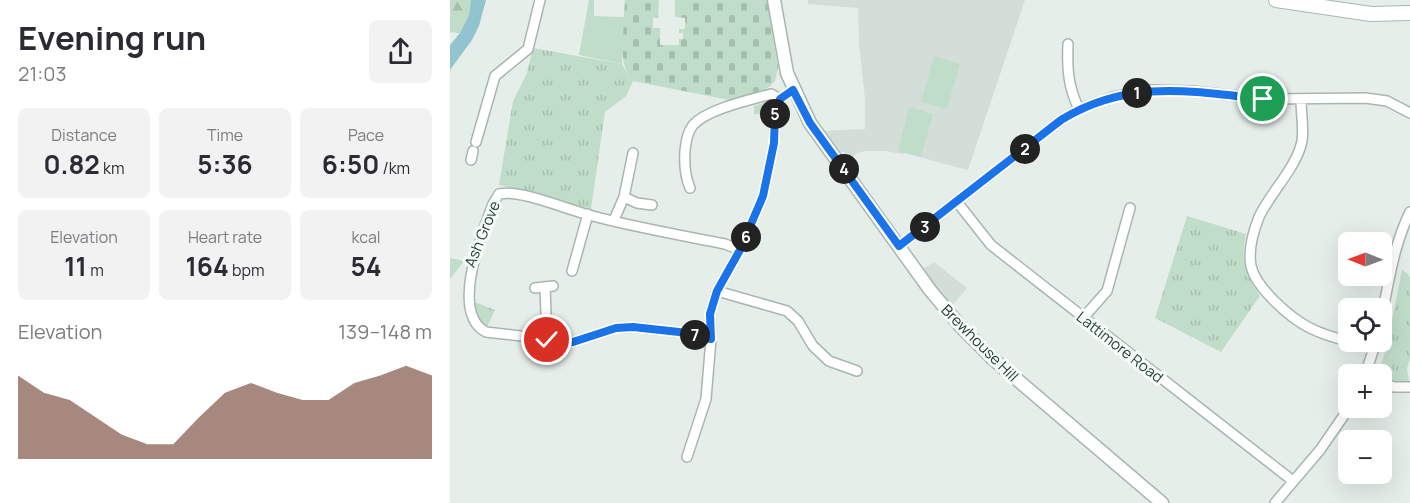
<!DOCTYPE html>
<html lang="en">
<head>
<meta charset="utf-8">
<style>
	:root { --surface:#fff; --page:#f2f2f3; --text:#2b2b33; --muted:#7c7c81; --accent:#81564a }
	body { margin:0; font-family:Manrope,sans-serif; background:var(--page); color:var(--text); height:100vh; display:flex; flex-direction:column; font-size:22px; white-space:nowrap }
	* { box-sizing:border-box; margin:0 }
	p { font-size:20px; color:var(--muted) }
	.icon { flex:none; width:33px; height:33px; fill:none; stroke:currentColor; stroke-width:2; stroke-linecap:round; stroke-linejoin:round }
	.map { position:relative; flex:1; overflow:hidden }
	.panel { display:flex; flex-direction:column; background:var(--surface); width:450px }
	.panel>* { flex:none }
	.needle { width:39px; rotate:271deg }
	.tools { position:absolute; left:888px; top:232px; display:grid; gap:12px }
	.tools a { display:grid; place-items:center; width:54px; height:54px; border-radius:9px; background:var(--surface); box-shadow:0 6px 24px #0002; font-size:30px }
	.pin { position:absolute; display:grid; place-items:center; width:51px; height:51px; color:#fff; margin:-26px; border:3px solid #fff; border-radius:50%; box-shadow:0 2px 6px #0007 }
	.km { position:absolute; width:30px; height:30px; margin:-15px; border-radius:50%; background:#222; color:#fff; font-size:16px; line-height:30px; text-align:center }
	.round { display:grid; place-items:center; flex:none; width:63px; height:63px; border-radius:9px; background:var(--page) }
	.summary { display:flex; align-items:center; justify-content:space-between; height:102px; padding:0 18px }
	h1 { font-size:33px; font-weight:700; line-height:45px }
	.figures { display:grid; grid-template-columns:repeat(3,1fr); gap:9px; height:102px; padding:6px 18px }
	.figures div { display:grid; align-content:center; border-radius:9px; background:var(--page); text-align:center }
	.figures b { font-size:26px; font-weight:700 }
	.figures small { font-size:16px; font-weight:400 }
	.figures p { font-size:16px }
	.chart { height:168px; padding:12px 18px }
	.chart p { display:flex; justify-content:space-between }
	.chart svg { width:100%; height:108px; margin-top:6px; fill:var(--accent); opacity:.7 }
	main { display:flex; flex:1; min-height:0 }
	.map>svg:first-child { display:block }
	.built { fill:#d4ded9 }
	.grass { fill:url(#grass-tufts) }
	.forest { fill:url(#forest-firs) }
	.cemetery { fill:url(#cemetery-stones); fill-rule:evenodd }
	.garden { fill:#c0ddc9 }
	.water { fill:#92c4cf }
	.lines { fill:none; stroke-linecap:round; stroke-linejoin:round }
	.minor-casing { stroke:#a8b6b1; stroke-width:12 }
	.tertiary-casing { stroke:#a8b6b1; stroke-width:15 }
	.secondary-casing { stroke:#a5b9b2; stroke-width:16 }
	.minor { stroke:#fff; stroke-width:9 }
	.tertiary { stroke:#fff; stroke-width:12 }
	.secondary { stroke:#fff; stroke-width:14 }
	.route-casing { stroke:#fff; stroke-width:12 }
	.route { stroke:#1a73e8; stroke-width:8 }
	.labels { text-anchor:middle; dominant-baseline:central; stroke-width:6; stroke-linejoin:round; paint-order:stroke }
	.street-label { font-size:15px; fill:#253f39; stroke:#f6faf8 }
</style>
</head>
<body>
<main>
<section class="panel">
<div class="summary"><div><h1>Evening run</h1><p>21:03</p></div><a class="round"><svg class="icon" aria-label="share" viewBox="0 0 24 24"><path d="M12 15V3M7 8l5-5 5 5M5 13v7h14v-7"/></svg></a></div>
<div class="figures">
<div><p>Distance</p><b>0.82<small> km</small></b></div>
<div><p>Time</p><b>5:36</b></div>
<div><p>Pace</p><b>6:50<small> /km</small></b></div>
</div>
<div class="figures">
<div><p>Elevation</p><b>11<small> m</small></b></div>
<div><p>Heart rate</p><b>164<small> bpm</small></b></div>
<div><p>kcal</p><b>54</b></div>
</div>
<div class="chart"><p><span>Elevation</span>139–148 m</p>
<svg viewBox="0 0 160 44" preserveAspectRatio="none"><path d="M0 44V10L10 17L20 20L30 27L40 34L50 38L60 38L70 27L80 17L90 13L100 17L110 20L120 20L130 13L140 10L150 6L160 10V44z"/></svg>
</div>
</section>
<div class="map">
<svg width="960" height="503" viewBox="0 0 960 503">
	<defs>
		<pattern id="grass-tufts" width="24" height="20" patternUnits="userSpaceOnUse" patternTransform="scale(1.5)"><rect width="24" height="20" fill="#c0ddc9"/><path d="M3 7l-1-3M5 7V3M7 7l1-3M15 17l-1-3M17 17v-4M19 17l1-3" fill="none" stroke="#a5bfad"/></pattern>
		<pattern id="forest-firs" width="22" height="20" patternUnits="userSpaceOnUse" patternTransform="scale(1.5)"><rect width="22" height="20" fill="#c0ddc9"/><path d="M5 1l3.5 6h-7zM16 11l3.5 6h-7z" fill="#a5bfad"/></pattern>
		<pattern id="cemetery-stones" width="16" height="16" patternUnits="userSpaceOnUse" patternTransform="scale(1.5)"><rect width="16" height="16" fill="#c0ddc9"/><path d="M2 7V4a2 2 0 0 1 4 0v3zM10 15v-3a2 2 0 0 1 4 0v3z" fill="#a5bfad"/></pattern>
	</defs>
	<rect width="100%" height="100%" fill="#e6eeea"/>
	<path class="built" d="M358,0h217l-57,170 -64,-17 -2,1 -16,-3h-20l-9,2 -9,8 -4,-9h-6l-16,-21 43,-2v-30l-6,-55 -1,-36 -50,-4z
		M484,262l33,26 -17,20 -29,-38z"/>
	<path class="grass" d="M83,48l89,16 7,13 4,4 -7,15 -21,16 -14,97 -92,-24 14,-84 14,-28z
		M737,216l59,18c-6,27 0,40 14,62l-39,56 -66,-34z
		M0,258l14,3 -14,18z
		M952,270l6,4 2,4v80l-3,11 2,12h-15l-12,-5 -3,-5 8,-26z
		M20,300l25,10 -8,17 -10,-6z"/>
	<path class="forest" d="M0,0h21l-2,15 -9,18 -10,-1z"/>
	<path class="cemetery" d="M175,0h142l11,67 -3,14 -6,6 -30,15 -106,-21c-17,-15 -9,-59 -8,-81zM209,0h16v17l10,1v11h-6v4h4v6h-4v6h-19v-17h-7v-10h5z"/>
	<path class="garden" d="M139,0h5v16l30,1 -2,47 -43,-9z
		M484,56l26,8 -13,45 -26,-7z
		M319,101v14l-15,-1v-8z
		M459,107l24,7 -12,43 -23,-6z"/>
	<path class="water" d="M21,0h15l-7,26 -7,14 -22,30v-25l10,-12 9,-18z"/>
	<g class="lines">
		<g class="minor-casing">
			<path id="minor" d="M618,44c-1,24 0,43 11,65
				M851,100c0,13 3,29 1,41 -5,26 -32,52 -43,76 -6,15 -11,33 -8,49 5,22 39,52 59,62 12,6 25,10 38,13
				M26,142l19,-66 33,-27 12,-49
				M21,160l2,-9
				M240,188c-5,-12 -6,-23 -5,-37 1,-9 2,-18 8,-26 14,-16 57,-25 78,-31l9,5
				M174,197l13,6 15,2
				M507,202l34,43 302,236
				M164,220l10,-23 9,-44
				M449,246l162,-126 18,-11 34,-12 36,-7 44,1 70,8 102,-1 22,3 23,12
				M122,271l16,-57
				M95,287l2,53
				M85,288l18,-2
				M267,291l70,20 11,10 15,25 16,15 28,10
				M932,315c7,-34 12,-71 28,-103
				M633,318l24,-27 23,-83
				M261,339l-32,-7 -46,-5 -17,1 -43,14 -87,-10c-36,-19 -5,-96 7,-128l6,-10c21,-5 67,15 90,21 44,12 91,20 136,29l15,6
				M901,342l23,6
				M915,375l11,-33
				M932,383l12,4h16
				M237,457l19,-58 5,-60 -1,-25 7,-23 23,-41 23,-54 11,-53 1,-29 5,-15 13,-9
				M825,503l45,-53 29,-42"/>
		</g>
		<g class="tertiary-casing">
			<path id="tertiary" d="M324,0l13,73 23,50 120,167 31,37 32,32 169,144"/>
		</g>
		<g class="secondary-casing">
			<path id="secondary" d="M826,0l95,14 39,-1"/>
		</g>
		<use href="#minor" class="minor"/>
		<use href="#tertiary" class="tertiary"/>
		<use href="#secondary" class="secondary"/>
	</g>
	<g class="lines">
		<g class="route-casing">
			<path id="route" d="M97,340l26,2 43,-14 17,-1 46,5 32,7 -1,-25 7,-23 23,-41 23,-54 11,-53 1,-29 5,-15 13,-9 17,33 89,123 162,-126c67,-41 129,-29 202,-21"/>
		</g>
		<use href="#route" class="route"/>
	</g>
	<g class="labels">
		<g class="street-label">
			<text transform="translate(32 234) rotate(-68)">Ash Grove</text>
			<text transform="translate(530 343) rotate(45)">Brewhouse Hill</text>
			<text transform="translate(670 347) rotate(38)">Lattimore Road</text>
		</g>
	</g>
</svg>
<div class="tools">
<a><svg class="needle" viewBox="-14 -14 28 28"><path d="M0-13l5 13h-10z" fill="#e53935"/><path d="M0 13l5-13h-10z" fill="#7c7c81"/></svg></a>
<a><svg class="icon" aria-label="locate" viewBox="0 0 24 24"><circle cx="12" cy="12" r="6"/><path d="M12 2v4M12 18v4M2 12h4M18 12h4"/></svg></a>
<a>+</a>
<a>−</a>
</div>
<div class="pin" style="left:813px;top:99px;background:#1e9e55"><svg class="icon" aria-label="arrive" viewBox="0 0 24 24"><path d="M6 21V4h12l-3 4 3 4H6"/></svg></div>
<div class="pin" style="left:97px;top:340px;background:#d93025"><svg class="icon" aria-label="check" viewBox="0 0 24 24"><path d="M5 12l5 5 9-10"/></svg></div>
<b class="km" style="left:687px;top:93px">1</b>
<b class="km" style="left:575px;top:149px">2</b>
<b class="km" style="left:475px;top:227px">3</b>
<b class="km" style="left:394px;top:169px">4</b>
<b class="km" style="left:325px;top:114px">5</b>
<b class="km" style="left:296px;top:237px">6</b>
<b class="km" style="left:245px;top:335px">7</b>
</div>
</main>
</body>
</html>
